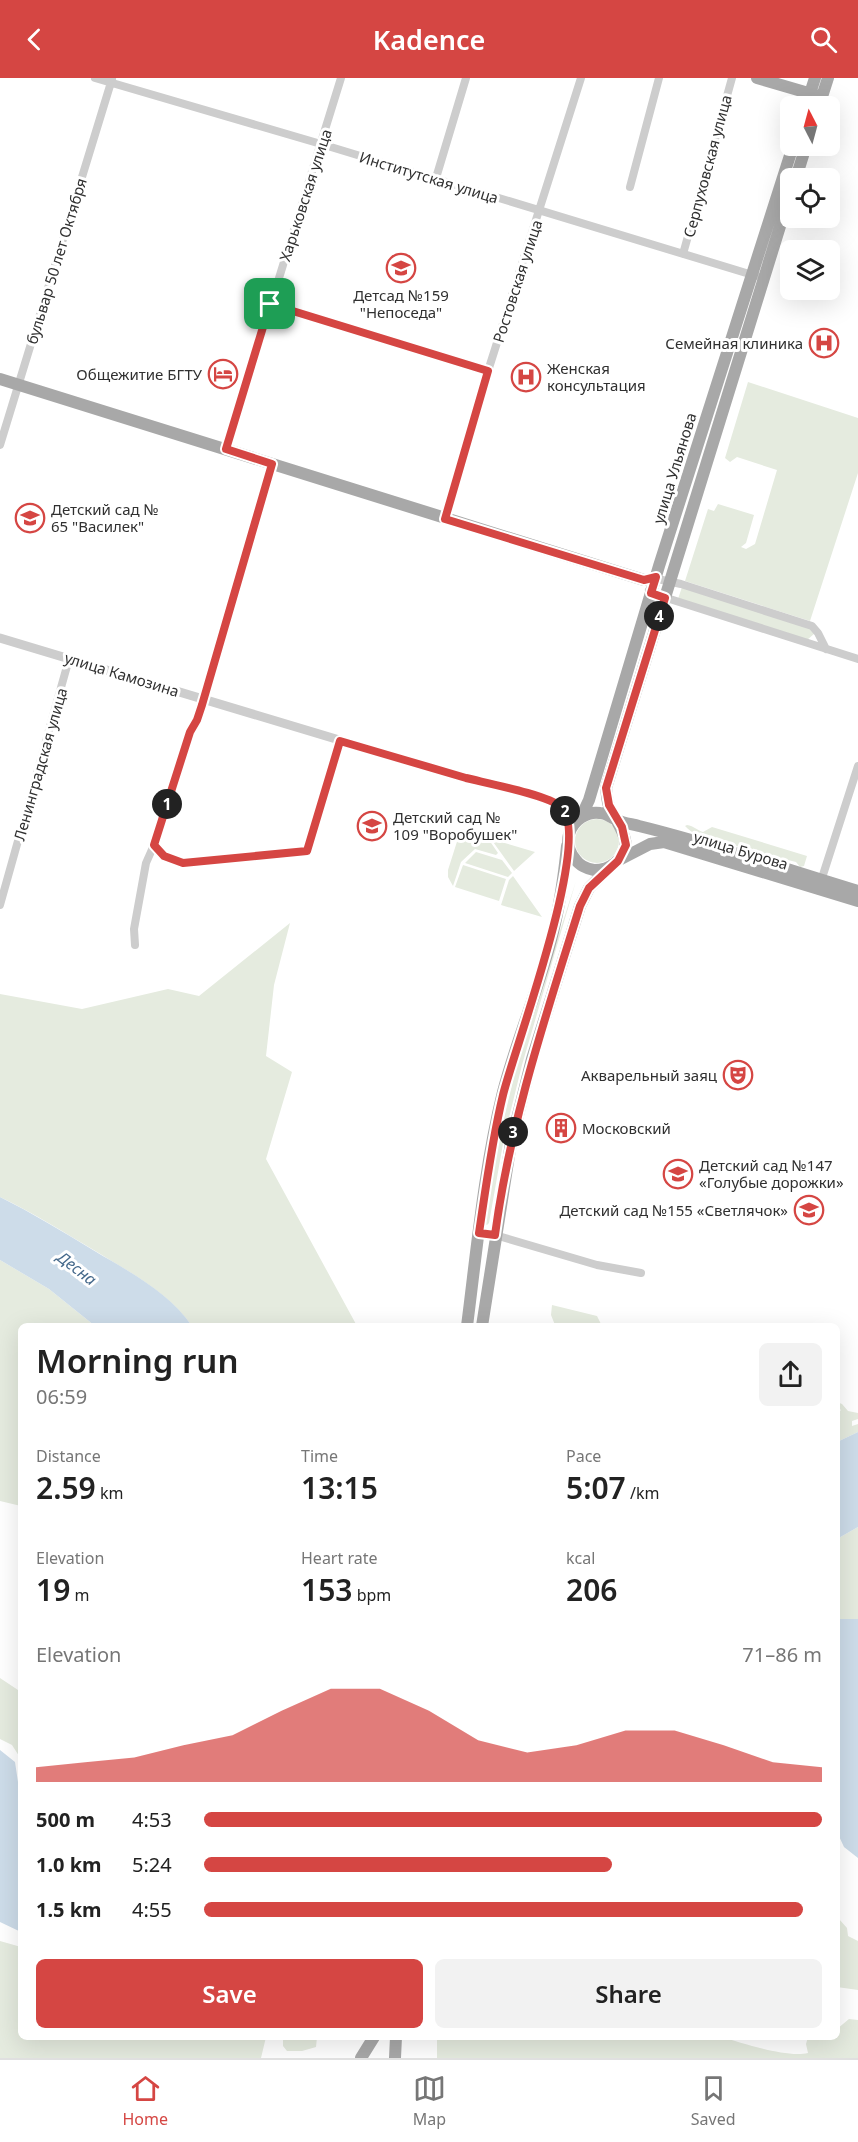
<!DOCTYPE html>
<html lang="en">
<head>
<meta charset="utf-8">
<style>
	:root { --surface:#fff; --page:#f2f2f2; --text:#222; --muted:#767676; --line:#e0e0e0; --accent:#d54643 }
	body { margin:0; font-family:"Noto Sans",sans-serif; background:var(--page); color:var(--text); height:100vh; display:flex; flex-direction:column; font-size:22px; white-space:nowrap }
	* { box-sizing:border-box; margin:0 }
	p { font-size:20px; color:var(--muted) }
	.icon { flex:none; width:33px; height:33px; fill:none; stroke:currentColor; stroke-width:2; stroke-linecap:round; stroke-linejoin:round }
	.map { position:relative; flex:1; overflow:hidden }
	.details { position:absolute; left:18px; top:1245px; width:822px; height:717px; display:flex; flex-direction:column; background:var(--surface); border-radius:9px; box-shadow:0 6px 24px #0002 }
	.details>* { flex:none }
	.needle { width:39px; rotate:354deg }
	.controls { position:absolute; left:780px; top:18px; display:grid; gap:12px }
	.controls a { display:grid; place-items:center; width:60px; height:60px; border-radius:9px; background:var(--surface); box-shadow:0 6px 24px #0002; font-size:30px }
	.pin { position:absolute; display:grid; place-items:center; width:51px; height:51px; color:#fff; margin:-26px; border-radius:12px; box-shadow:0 3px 9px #0006 }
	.km { position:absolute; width:30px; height:30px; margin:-15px; border-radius:50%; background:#222; color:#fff; font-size:16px; line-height:30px; text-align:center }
	.round { display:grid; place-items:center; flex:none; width:63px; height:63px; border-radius:9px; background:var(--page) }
	.summary { display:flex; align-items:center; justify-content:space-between; height:102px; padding:0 18px }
	h1 { font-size:33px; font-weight:600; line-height:45px }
	.figures { display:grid; grid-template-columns:repeat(3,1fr); gap:9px; height:102px; padding:6px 18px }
	.figures div { display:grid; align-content:center }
	.figures b { font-size:30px; font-weight:600 }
	.figures small { font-size:16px; font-weight:400 }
	.figures p { font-size:16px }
	.chart { height:168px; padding:12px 18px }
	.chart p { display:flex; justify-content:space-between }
	.chart svg { width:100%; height:108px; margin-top:6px; fill:var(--accent); opacity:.7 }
	.button { display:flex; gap:12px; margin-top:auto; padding:12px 18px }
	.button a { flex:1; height:69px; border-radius:9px; background:var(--accent); color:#fff; font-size:24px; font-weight:600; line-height:69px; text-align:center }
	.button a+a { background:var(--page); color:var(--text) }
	ul { padding:0 18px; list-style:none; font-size:20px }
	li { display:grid; grid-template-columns:96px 72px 1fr; align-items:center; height:45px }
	li i { height:15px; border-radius:8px; background:var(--accent) }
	header { display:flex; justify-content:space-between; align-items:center; height:78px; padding:0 18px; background:var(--accent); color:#fff; font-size:27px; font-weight:600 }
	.dock { display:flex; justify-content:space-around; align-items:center; height:84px; border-top:2px solid var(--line); background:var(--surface); font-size:16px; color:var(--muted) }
	.dock a { display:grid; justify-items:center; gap:3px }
	.dock .on { color:var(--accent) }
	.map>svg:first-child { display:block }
	.green { fill:#e5ebdf }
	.water { fill:#cddce9 }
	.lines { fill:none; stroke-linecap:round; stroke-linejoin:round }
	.minor { stroke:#cdcdcd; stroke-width:8 }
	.tertiary { stroke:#cdcdcd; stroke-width:9 }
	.primary { stroke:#a8a8a8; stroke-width:12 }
	.route-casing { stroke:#fff; stroke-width:12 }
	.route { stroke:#d54643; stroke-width:8 }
	.labels { text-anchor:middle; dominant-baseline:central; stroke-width:6; stroke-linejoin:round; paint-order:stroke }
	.street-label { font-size:15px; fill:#303030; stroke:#fff }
	.poi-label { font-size:15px; fill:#303030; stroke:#fff; text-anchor:start }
	.water-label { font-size:16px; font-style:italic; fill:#45698b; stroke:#fff }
</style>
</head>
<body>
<header><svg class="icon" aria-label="back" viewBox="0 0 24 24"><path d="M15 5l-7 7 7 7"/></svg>Kadence<svg class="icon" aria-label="search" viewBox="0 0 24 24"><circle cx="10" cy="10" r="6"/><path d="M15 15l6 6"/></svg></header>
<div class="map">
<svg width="858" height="1980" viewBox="0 0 858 1980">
	<rect width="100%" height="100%" fill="#fff"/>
	<path class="green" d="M748,304l110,36v55l-48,148 -125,-40 23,-72 6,2 4,-7 36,11 -8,28 -5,4 5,2 9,-5 22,-74 -40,-13 -7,5 -5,-4z
		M682,509l129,41 4,5 -9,8 -128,-42z
		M575 763a22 22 0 1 1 44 0a22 22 0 1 1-44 0Z
		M687,747c7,1 10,5 16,7l9,-5 95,29 -3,10 -4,1 -4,-5 -44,-11 -2,-3c-20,-2 -51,-7 -65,-22z
		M461,751l26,8 11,16 -2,2 -21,-6 -14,13 -8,24 -5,-9v-7z
		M491,761l44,13 -21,19z
		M476,774l26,8 10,13 -4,4 -43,-14z
		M463,787l43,14 -7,22 -44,-14z
		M513,798l29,41 -41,-12 8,-25z
		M576,803l-54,184 -18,73 -15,85 -2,2 -2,-1 11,-72 21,-88z
		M290,845l-16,62 -8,71 26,16 -26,87 91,167h-165c-23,-33 -61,-53 -95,-74 -32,-19 -63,-39 -97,-55v-203l82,15 86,-20 31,7z
		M0,1182l49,29 46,37h-74v180l-21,-5z
		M552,1227l45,11 5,10 -47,-1 -4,-10z
		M837,1324l5,2 6,7 10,2v6l-6,2v5l6,-2v8l-21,10v-31l2,1 2,-2 -4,-3z
		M858,1449v92h-21v-80z
		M0,1600l21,14v67l-9,-14 -12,-6z
		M839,1841l8,9 1,8 10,5v49l-21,-3v-67z
		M0,1863l21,6v90h245l-5,21h-261z
		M849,1941l9,1v38h-421v-21h284c22,6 65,21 87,16l-2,-9 2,-7h29v-8z
		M283,1959h34l-1,10 -14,4h-15l-4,-5z"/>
	<path class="water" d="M0,1119c32,16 62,34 93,53 35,21 76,42 99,76h-97l-46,-37 -49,-29z
		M858,1354v95l-21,12v-97z
		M837,1541h21v239l-14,-11 -7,-15z
		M0,1672l15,12 6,40v46c-6,13 -1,22 0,34 1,17 0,34 0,50l-21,-10z"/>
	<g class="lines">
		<path class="minor" d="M95,0l226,66 435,132
			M436,100l30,-100
			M630,109l29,-109
			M683,176l49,-176
			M270,226l218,67
			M0,367l112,-366
			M226,371l115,-371
			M445,441l43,-148 93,-293
			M653,500l28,6 131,42 6,7 8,16
			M649,512l2,3 207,66
			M154,767l10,11 19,7 124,-12 33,-110
			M821,803l37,-115
			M0,827l69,-246
			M135,867l-1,-16 12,-66 8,-18 36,-113 12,-27 70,-241
			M479,1155l16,2 102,30 44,8"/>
		<path class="tertiary" d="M0,560l449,135 103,27 14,12 3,20"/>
		<path class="primary" d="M757,0l65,19
			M806,28l9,-28
			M819,28l9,-28
			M796,100l10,-32
			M790,116l-184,594c1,6 1,13 3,18 8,20 29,37 6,57 -6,5 -13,7 -21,7 -7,-1 -15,-5 -19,-11 -6,-7 -8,-16 -6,-25 4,-14 18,-23 31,-21 7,0 11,5 17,7 6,3 15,4 22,6 74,18 146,43 219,65
			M0,301l644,201
			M581,739l8,-17 70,-234 134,-420
			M619,782l31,-16 14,-2 194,59
			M467,1248c10,-78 17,-157 36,-234 14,-54 37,-106 50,-160 7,-28 11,-57 14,-86
			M482,1248l29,-183 21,-84 48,-153 9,-18 21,-21
			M361,1980l13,-21
			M395,1980l1,-21"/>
	</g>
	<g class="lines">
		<g class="route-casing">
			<path id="route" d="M270,226l218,67 -43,148 199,61 12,-3 -5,16 14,5 -59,190 3,17 13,22 4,18 -8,16 -29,27 -9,18c-34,109 -70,216 -85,329l-16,-2c7,-47 13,-93 24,-138 11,-46 91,-258 58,-288 -12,-12 -75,-24 -95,-29 -42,-12 -84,-25 -126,-37l-33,110 -124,12 -19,-7 -10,-11 36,-113 7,-12 5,-15 70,-241 -46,-15z"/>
		</g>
		<use href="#route" class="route"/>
	</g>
	<defs>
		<g id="school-ring" transform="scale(1.5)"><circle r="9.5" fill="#fff" stroke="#d54643" stroke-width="1.5"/><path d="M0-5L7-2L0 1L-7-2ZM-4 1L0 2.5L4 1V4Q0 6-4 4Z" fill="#d54643"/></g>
		<g id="hospital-ring" transform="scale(1.5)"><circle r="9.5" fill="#fff" stroke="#d54643" stroke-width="1.5"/><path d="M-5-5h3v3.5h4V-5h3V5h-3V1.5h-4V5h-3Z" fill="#d54643"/></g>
		<g id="hotel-ring" transform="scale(1.5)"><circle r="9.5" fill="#fff" stroke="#d54643" stroke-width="1.5"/><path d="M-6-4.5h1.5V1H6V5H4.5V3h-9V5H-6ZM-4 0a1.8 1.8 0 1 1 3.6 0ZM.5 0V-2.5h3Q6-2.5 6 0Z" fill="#d54643"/></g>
		<g id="theatre-ring" transform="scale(1.5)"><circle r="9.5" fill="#fff" stroke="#d54643" stroke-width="1.5"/><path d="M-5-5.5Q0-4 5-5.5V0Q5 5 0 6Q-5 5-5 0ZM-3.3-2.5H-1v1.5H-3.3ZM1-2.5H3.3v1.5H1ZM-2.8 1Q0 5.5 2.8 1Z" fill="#d54643"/></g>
		<g id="building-ring" transform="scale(1.5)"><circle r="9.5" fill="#fff" stroke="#d54643" stroke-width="1.5"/><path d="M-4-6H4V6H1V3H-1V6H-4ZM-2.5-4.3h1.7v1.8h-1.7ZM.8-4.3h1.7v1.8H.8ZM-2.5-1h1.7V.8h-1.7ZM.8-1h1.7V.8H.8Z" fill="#d54643"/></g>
	</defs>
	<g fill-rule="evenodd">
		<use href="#school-ring" x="401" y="190"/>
		<use href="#hospital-ring" x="824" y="265"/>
		<use href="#hotel-ring" x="223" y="296"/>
		<use href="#hospital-ring" x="526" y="299"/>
		<use href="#school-ring" x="30" y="440"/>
		<use href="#school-ring" x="372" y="748"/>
		<use href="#theatre-ring" x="738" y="997"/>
		<use href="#building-ring" x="561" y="1050"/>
		<use href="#school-ring" x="678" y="1096"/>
		<use href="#school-ring" x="809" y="1132"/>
	</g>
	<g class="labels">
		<g class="street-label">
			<text transform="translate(707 88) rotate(-75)">Серпуховская улица</text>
			<text transform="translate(429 99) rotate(17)">Институтская улица</text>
			<text transform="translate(305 117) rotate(-72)">Харьковская улица</text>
			<text transform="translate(56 183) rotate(-73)">бульвар 50 лет Октября</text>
			<text transform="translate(517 203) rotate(-72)">Ростовская улица</text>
			<text transform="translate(674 390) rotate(-73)">улица Ульянова</text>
			<text transform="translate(122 596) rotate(17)">улица Камозина</text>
			<text transform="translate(40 686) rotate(-74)">Ленинградская улица</text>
			<text transform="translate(741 772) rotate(17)">улица Бурова</text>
		</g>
		<g class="poi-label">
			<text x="401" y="217" text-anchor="middle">Детсад №159<tspan x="401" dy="17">"Непоседа"</tspan></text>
			<text x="803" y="265" text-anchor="end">Семейная клиника</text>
			<text x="547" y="290">Женская<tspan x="547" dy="17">консультация</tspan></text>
			<text x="202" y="296" text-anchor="end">Общежитие БГТУ</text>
			<text x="51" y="431">Детский сад №<tspan x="51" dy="17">65 "Василек"</tspan></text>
			<text x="393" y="739">Детский сад №<tspan x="393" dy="17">109 "Воробушек"</tspan></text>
			<text x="717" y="997" text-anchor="end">Акварельный заяц</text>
			<text x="582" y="1050">Московский</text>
			<text x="699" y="1087">Детский сад №147<tspan x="699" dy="17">«Голубые дорожки»</tspan></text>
			<text x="788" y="1132" text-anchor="end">Детский сад №155 «Светлячок»</text>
		</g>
		<g class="water-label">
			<text transform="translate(77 1190) rotate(37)">Десна</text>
		</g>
	</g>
</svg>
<div class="controls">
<a><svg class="needle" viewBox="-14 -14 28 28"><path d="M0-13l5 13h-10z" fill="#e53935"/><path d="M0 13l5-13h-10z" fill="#767676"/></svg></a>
<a><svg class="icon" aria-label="locate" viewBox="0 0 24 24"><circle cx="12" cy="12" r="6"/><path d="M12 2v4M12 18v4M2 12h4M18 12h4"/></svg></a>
<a><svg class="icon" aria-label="layers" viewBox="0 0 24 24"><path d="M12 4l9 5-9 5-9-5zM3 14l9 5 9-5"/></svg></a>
</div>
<div class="pin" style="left:270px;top:226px;background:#1e9e55"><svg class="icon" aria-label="arrive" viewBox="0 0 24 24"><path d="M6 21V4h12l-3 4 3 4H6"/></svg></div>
<b class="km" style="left:167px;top:726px">1</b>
<b class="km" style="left:565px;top:733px">2</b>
<b class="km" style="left:513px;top:1054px">3</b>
<b class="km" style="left:659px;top:538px">4</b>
<section class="details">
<div class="summary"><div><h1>Morning run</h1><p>06:59</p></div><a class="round"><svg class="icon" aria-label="share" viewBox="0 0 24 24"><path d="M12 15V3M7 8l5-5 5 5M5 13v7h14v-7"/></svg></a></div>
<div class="figures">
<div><p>Distance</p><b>2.59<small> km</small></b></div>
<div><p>Time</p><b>13:15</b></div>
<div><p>Pace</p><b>5:07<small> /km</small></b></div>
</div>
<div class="figures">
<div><p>Elevation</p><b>19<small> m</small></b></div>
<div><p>Heart rate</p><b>153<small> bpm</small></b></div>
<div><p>kcal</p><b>206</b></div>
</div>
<div class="chart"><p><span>Elevation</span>71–86 m</p>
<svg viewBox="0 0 160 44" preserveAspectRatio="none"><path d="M0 44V38L10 36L20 34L30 29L40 25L50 15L60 6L70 6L80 15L90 27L100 32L110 29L120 23L130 23L140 29L150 36L160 38V44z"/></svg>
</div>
<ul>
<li><b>500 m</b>4:53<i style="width:100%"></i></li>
<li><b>1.0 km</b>5:24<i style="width:66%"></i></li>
<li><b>1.5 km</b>4:55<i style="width:97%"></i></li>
</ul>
<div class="button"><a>Save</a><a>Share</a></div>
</section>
</div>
<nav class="dock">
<a class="on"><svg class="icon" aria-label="home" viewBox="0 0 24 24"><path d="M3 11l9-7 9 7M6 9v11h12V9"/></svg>Home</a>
<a><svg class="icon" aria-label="map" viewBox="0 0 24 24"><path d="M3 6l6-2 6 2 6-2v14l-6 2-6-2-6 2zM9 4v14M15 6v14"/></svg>Map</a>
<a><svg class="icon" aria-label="saved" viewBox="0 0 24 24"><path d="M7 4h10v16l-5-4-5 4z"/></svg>Saved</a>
</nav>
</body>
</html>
